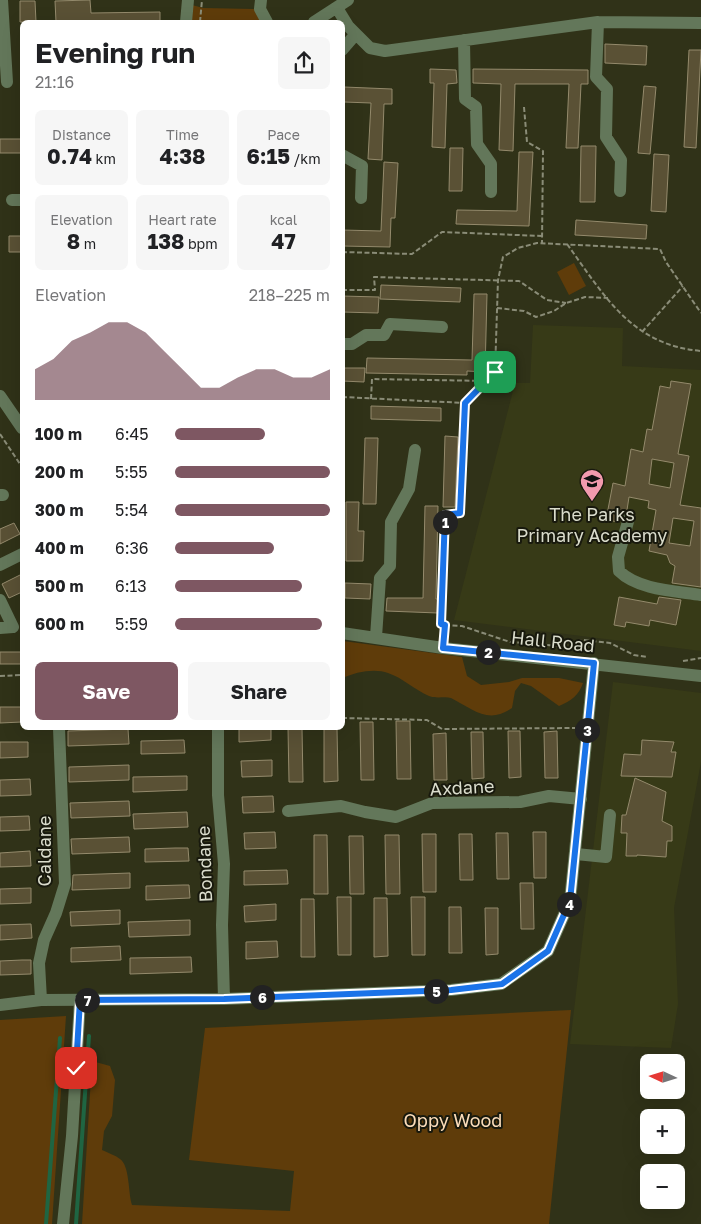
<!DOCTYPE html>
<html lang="en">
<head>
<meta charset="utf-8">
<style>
	:root { --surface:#fff; --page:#f6f6f6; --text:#202124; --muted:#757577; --accent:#7e5762 }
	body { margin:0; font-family:"Golos Text",sans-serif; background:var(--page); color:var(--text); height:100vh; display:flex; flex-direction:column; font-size:19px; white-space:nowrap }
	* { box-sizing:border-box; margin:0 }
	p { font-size:16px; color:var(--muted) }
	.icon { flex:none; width:28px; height:28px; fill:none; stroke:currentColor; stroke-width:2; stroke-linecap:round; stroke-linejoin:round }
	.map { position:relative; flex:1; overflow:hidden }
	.side { position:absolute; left:20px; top:20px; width:325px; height:710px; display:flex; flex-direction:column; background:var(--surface); border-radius:8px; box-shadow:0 5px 20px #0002 }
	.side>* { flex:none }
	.needle { width:32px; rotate:274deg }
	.buttons { position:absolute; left:640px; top:1054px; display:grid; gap:10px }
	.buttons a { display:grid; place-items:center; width:45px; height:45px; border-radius:8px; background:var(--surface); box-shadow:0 5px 20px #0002; font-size:25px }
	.pin { position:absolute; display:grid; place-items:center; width:42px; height:42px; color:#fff; margin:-21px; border-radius:10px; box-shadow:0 2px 8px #0006 }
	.km { position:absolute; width:25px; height:25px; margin:-12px; border-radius:50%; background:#222; color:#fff; font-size:14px; line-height:25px; text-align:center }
	.round { display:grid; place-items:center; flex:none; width:52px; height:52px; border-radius:8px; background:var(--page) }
	.summary { display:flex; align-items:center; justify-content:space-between; height:85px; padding:0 15px }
	h1 { font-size:28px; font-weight:700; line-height:38px }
	.stats { display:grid; grid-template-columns:repeat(3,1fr); gap:8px; height:85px; padding:5px 15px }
	.stats div { display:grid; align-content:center; border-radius:8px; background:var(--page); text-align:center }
	.stats b { font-size:21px; font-weight:700 }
	.stats small { font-size:14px; font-weight:400 }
	.stats p { font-size:14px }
	.chart { height:140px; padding:10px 15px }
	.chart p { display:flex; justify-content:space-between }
	.chart svg { width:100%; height:90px; margin-top:5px; fill:var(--accent); opacity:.7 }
	.cta { display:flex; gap:10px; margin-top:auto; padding:10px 15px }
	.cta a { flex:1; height:58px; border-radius:8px; background:var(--accent); color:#fff; font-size:20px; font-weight:700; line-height:58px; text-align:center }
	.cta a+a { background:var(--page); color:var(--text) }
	ul { padding:0 15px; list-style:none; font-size:16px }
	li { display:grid; grid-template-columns:80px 60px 1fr; align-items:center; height:38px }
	li i { height:12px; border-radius:6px; background:var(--accent) }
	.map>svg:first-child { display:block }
	.built { fill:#373a17 }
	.green { fill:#5f3c0a }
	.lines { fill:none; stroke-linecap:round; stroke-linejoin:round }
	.stream { stroke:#1f6542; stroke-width:4 }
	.building { fill:#5a5135; stroke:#948a6c; fill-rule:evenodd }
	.path { stroke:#8a8c77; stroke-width:2; stroke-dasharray:5 2.5; stroke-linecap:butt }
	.minor { stroke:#63775a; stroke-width:12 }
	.route-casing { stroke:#fff; stroke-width:10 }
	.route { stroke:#1a73e8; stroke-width:6 }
	.labels { text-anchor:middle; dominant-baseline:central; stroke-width:4; stroke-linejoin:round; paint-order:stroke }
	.poi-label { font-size:18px; fill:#dadccc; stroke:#18190d }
	.street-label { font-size:18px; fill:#dadccc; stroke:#18190d }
	.park-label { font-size:18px; fill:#fbdcb9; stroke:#18190d }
</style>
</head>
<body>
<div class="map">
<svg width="701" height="1224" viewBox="0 0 701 1224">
	<rect width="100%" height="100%" fill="#303218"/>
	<path class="built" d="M533,325l90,3 -1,38 79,4v281l-247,-31 61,-237h15z
		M613,682l88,11v69l-27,146 4,96 -7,44 -101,-4z"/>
	<path class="green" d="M192,5l11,3 51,1 8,13h-72z
		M574,263l12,23 -17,9 -12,-23z
		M343,641l119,16 5,19 14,9 28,-3 13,-4h37l24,5c-4,12 -12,18 -24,23l-28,-20 -10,-3 -6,8 -3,17c-24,17 -39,1 -61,-10 -6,-2 -14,1 -22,-2 -14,-6 -26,-18 -41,-23 -13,-5 -33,-1 -45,5z
		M571,1010l-22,214h-467l10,-163 18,5 5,14 -3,36 -8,15 -2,19c6,3 13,5 18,9 10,7 8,34 12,46l158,6 4,-40 -105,-11 16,-132z
		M66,1016l-14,208h-52v-204z"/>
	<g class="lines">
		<path class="stream" d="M46,1224l14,-186
			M76,1224l13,-188"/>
	</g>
	<path class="building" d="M90,0l1,13 69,-1v10h-104l-1,-21z
		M20,1h15l1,21h-16z
		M605,44l42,2 -1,19 -41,-2z
		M689,50h12l-5,98 -12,-1z
		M430,69l26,1 1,13 -10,1 -2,64 -13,-1 2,-64h-4z
		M473,69l115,1v14h-7l-3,64h-12l3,-64h-54l-2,67 -14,-1 2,-66 -28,-1z
		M644,86l12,1 -6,67 -12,-1z
		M344,87l48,2v15h-8l-2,56 -14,-1 3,-56 -27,-1z
		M0,139h22v14h-22z
		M581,146h15l-1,56h-15z
		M450,148h13l-1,43h-13z
		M519,152h14l-4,74 -73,-2 1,-14 60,1z
		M654,154l15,1 -3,57 -15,-1z
		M384,162l14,1 -3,55h-4l-1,29 -48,-1v-16l39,1z
		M576,220l71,5 -1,14 -71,-4z
		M9,236h13v16h-13z
		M381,285l80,3 -1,14 -80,-3z
		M474,294h13l-2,78 -18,-1v4l-101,-2 1,-15 105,2z
		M342,296l37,1 -1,16 -36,-1z
		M342,368h23l-1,14 -22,-1z
		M671,381l20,3 -13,70 11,2 -9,49 21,3v79l-29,-4 3,-17 -5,-3 -3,-8 -18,-4 7,-41 -8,-2 1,-7 -20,-4 -2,13 -4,3 -4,9 -13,-2 7,-37 12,3 6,-37 12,3 4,-23 5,1 8,-44 10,2zM652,459l22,4 -4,25 -21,-4zM673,518l21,3 -4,25 -21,-3z
		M371,406l70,2v13l-70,-2z
		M445,436l13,1 -3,70h-12z
		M365,438h13l-2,66h-13z
		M346,502h13l-1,29h6l-1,30h-17z
		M425,506h13l-2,93h2v14l-52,-2 1,-13h36z
		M14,523l6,11 -20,10v-15z
		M22,574v18l-13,6 -7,-14z
		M345,583l26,1 -1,15 -25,-1z
		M619,597l38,7 2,-7 22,3 -5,25 -26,-5 -1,6 -23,-4 -1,5 -11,-2z
		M0,652h22v12h-22z
		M0,707h22v15l-22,1z
		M396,721h14l1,58h-14z
		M360,722h13l1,58h-13z
		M239,728h32v12l-32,2z
		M288,728h14l1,54h-14z
		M324,728h13l1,53 -14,1z
		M128,729l1,15 -61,2v-15z
		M508,731h12l1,46 -12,1z
		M557,731l1,47h-13l-1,-46z
		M471,732h12l1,46 -12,1z
		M446,733l1,47h-13l-1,-46z
		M184,740l1,13 -44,1v-13z
		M642,740l32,2 -3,10h5l-4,25 -51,-1 3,-22 17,1z
		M0,742h28v15l-28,1z
		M272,760v16l-30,1 -1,-16z
		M129,765v15l-60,2v-15z
		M187,776v14l-54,2v-15z
		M635,778l31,14 -4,29 10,5v15h-5l-1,16 -29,-2v1h-11l1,-23h-6l1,-18h4z
		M30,779l1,16 -31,1v-16z
		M273,796l1,16 -31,1 -1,-16z
		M129,801l1,15 -59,2 -1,-15z
		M187,812l1,15 -54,2 -1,-15z
		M29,816l1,14 -30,1v-14z
		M275,832l1,16 -31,1 -1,-16z
		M533,832h13v46h-12z
		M496,833h12l1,46h-12z
		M422,834h14v58h-13z
		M459,834h13l1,46h-13z
		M314,835h13l1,59h-14z
		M385,835h14l1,59h-14z
		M349,836h14l1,58h-14z
		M129,837l1,15 -58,2 -1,-15z
		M175,848h13l1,13 -44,1v-13z
		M30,851l1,15 -31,1v-14z
		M287,870l1,14 -44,1v-14z
		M130,873v15l-58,2 1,-15z
		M520,883h13l1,46h-13z
		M183,885h6l1,13 -44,2v-14z
		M31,888v15l-31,1v-15z
		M337,897h14v58h-13z
		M411,897h14v58h-13z
		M374,898h13l1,58 -14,1z
		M301,899h13l1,58h-14z
		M276,904v16l-31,2 -1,-16z
		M449,907h12l1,46h-13z
		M485,908h13v46l-12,1z
		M120,910v14l-49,2 -1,-14z
		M190,920v15l-61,2 -1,-15z
		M31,924l1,14 -32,2v-15z
		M277,941l1,16 -32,2v-17z
		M120,946l1,14 -50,2v-14z
		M191,957l1,15 -62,2v-16z
		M22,960h9v14l-31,1v-14z"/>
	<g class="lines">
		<path class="path" d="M200,22l2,-22
			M524,107l3,35 16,9 -1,92
			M567,244c37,51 64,101 134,107
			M342,252l70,2 30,-22 100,4
			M342,290h33l-1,-13 145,4 28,19 19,3
			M497,308l27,3 12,6 18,-6 12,-8 19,-6 23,1
			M642,332l41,-46
			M342,397l123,6 30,-31 3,-92 5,-23 15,-9 19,-5 123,6 6,13 35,51
			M371,399l1,-20 115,2
			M0,434l22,33
			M445,625l17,1 48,16 50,4 23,-6 27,3 24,12 13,2
			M444,635l1,-10 -4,-1 4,-109 15,-2 5,-109
			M683,661l18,-3
			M0,676l22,-1
			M342,718l85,2 15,9 133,-1"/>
		<path class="minor" d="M2,0l5,82
			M261,0l-1,9 7,13
			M337,8l11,18 22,22 15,3 213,-29 103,1
			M186,22l2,-22
			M314,22l34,-22
			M598,22l-2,55 11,12 -1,48 15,23 -1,31
			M464,40l1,59 11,8 1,37 14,20v28
			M342,50l13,-15
			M342,155l20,11 -1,32
			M12,200h10
			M342,344h10l14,-9h18l6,-11 52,3
			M0,396l22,32
			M0,495h3
			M629,518l-11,39 1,14c19,19 57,20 82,24
			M0,565l22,-11
			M0,600l13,27 -13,1
			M342,633l101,15 258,28
			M376,637l4,-59 10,-12 1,-44 18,-33 6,-39
			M218,728v67l6,69 -2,61 2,74
			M288,811l53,-5 24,6 31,5 36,-14 88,-1 29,-6 32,3
			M576,854l30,3 4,-42
			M41,1000l-2,-37 5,-23 12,-27 9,-29 -6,-156
			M0,1005l41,-5 183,-1 227,-9 50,-6 47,-33 22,-50 24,-238
			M63,1224l9,-88 8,-136"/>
	</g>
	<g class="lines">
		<g class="route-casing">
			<path id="route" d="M76,1068l4,-68 144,-1 227,-9 51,-6 46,-33 22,-50 24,-238 -151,-15 2,-23 -4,-1 4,-109 15,-2 5,-110 30,-31"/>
		</g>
		<use href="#route" class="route"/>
	</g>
	<defs>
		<g id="school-pin" transform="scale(1.25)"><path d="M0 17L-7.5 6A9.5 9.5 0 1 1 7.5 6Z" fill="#f29aae" stroke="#18190d"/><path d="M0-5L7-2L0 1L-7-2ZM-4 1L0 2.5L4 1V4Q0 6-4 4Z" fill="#111"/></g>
	</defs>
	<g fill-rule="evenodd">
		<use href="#school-pin" x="592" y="481"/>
	</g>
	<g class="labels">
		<g class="poi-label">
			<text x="592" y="514">The Parks<tspan x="592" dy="21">Primary Academy</tspan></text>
		</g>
		<g class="street-label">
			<text transform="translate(553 641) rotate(6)">Hall Road</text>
			<text transform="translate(462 787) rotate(-3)">Axdane</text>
			<text transform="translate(44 851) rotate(-90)">Caldane</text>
			<text transform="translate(204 864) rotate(-92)">Bondane</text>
		</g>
		<g class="park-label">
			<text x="453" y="1120">Oppy Wood</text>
		</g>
	</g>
</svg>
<div class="buttons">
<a><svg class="needle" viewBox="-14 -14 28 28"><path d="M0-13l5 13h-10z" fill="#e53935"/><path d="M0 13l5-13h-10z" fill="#757577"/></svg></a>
<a>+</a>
<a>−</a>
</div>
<div class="pin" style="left:495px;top:372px;background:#1e9e55"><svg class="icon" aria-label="arrive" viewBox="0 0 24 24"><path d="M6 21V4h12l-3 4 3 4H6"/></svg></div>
<div class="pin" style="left:76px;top:1068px;background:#d93025"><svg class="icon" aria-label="check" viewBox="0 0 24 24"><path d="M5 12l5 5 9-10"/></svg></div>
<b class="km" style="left:445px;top:522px">1</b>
<b class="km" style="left:488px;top:652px">2</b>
<b class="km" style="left:587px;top:730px">3</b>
<b class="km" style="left:569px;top:904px">4</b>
<b class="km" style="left:436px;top:991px">5</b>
<b class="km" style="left:262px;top:997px">6</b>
<b class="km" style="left:87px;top:1000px">7</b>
<section class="side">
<div class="summary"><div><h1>Evening run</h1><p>21:16</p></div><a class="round"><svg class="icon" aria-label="share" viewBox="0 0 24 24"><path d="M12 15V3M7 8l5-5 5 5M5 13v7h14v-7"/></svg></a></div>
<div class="stats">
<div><p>Distance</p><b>0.74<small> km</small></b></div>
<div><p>Time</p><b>4:38</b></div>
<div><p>Pace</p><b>6:15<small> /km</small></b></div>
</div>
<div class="stats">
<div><p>Elevation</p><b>8<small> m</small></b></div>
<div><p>Heart rate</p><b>138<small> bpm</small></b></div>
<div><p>kcal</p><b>47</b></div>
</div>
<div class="chart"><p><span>Elevation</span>218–225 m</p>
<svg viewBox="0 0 160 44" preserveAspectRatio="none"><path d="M0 44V29L10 24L20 15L30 11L40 6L50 6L60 11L70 20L80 29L90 38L100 38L110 33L120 29L130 29L140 33L150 33L160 29V44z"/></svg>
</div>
<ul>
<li><b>100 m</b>6:45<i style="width:58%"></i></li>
<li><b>200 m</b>5:55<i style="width:100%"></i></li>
<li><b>300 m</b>5:54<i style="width:100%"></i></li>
<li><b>400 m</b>6:36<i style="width:64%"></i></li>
<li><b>500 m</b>6:13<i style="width:82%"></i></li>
<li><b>600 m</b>5:59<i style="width:95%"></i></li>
</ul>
<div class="cta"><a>Save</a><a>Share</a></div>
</section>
</div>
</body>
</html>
